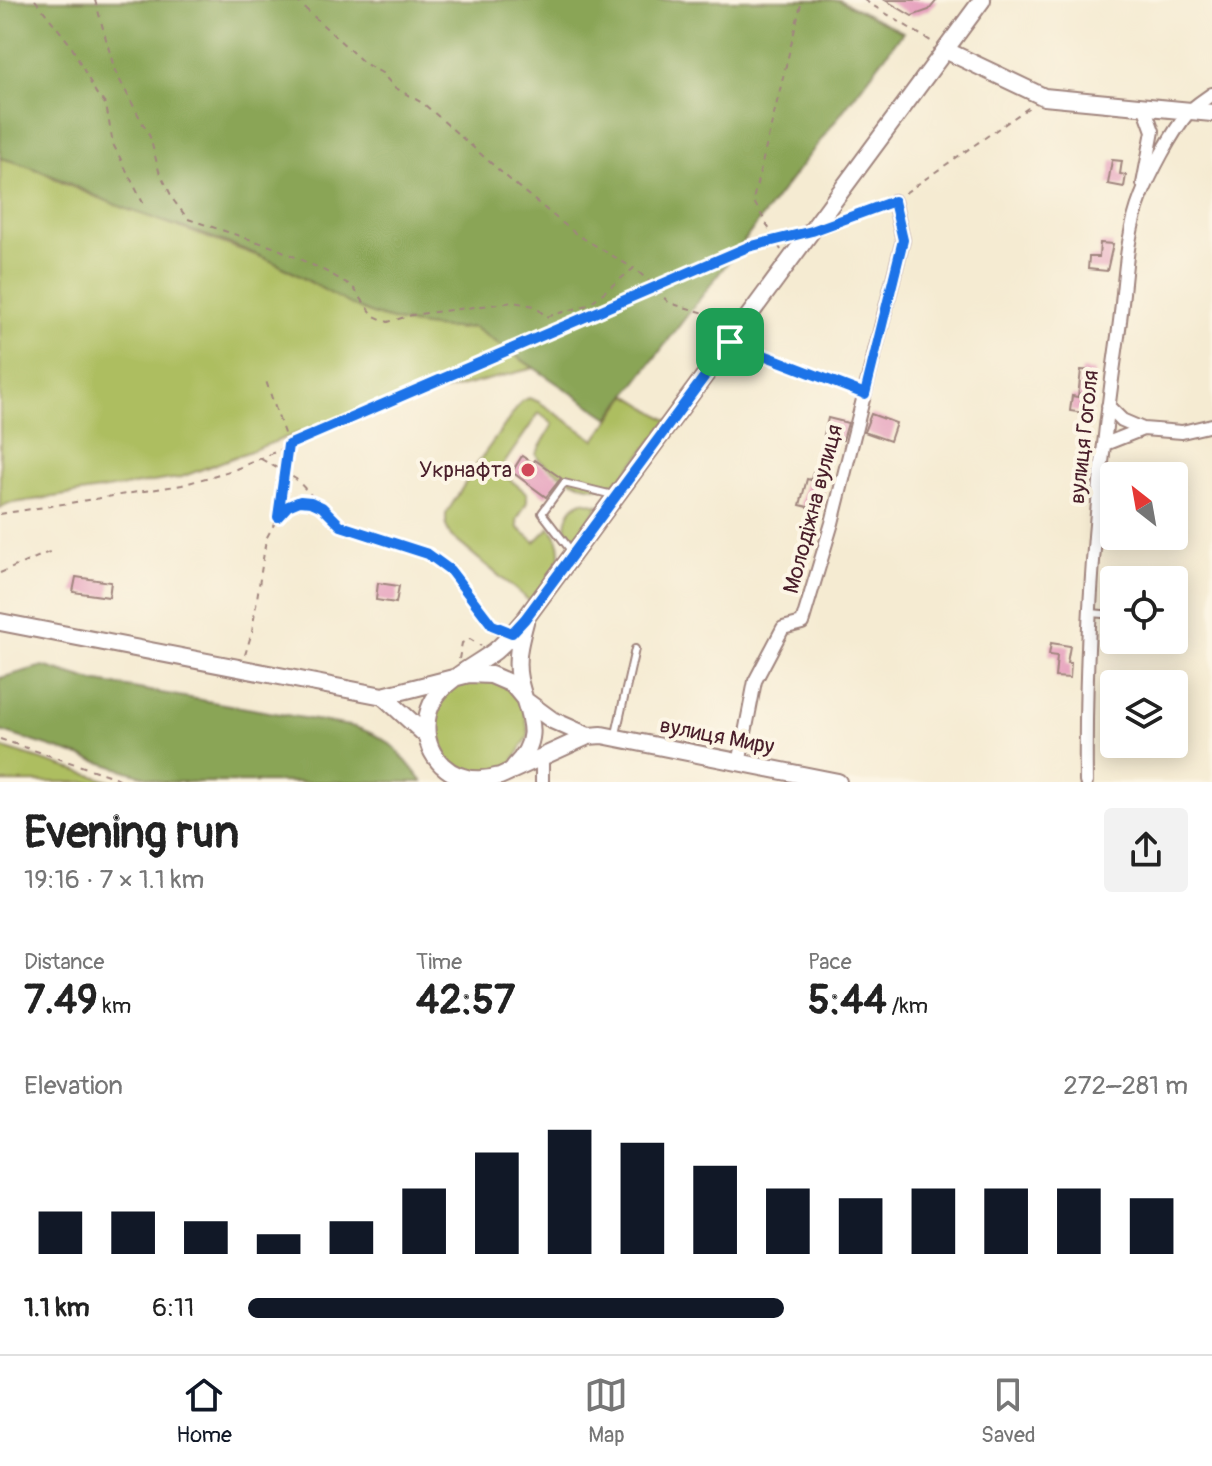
<!DOCTYPE html>
<html lang="en">
<head>
<meta charset="utf-8">
<style>
	:root { --surface:#fff; --page:#f2f2f2; --text:#222; --muted:#767676; --line:#e0e0e0; --accent:#111827 }
	body { margin:0; font-family:Pangolin,sans-serif; background:var(--page); color:var(--text); height:100vh; display:flex; flex-direction:column; font-size:30px; white-space:nowrap }
	* { box-sizing:border-box; margin:0 }
	p { font-size:26px; color:var(--muted) }
	.icon { flex:none; width:44px; height:44px; fill:none; stroke:currentColor; stroke-width:2; stroke-linecap:round; stroke-linejoin:round }
	.map { position:relative; height:782px; overflow:hidden }
	.details { display:flex; flex-direction:column; background:var(--surface); flex:1 }
	.details>* { flex:none }
	.needle { width:52px; rotate:329deg }
	.controls { position:absolute; left:1100px; top:462px; display:grid; gap:16px }
	.controls a { display:grid; place-items:center; width:88px; height:88px; border-radius:8px; background:var(--surface); box-shadow:0 4px 20px #0003; font-size:40px }
	.pin { position:absolute; display:grid; place-items:center; width:68px; height:68px; color:#fff; margin:-34px; border-radius:16px; box-shadow:0 4px 12px #0006 }
	.round { display:grid; place-items:center; flex:none; width:84px; height:84px; border-radius:8px; background:var(--page) }
	.summary { display:flex; align-items:center; justify-content:space-between; height:136px; padding:0 24px }
	h1 { font-size:44px; font-weight:700; line-height:60px }
	.metrics { display:grid; grid-template-columns:repeat(3,1fr); gap:12px; height:136px; padding:8px 24px }
	.metrics div { display:grid; align-content:center }
	.metrics b { font-size:40px; font-weight:700 }
	.metrics small { font-size:22px; font-weight:400 }
	.metrics p { font-size:22px }
	.chart { height:224px; padding:16px 24px }
	.chart p { display:flex; justify-content:space-between }
	.chart svg { width:100%; height:144px; margin-top:8px; stroke:var(--accent); stroke-width:6 }
	ul { padding:0 24px; list-style:none; font-size:26px }
	li { display:grid; grid-template-columns:128px 96px 1fr; align-items:center; height:60px }
	li i { height:20px; border-radius:10px; background:var(--accent) }
	.menu { display:flex; justify-content:space-around; align-items:center; height:112px; border-top:2px solid var(--line); background:var(--surface); font-size:22px; color:var(--muted) }
	.menu a { display:grid; justify-items:center; gap:4px }
	.menu .current { color:var(--accent) }
	.map>svg:first-child { display:block }
	.green { fill:#adbe61; stroke:#7c6e46; stroke-width:2 }
	.forest { fill:#8aa557; stroke:#6a6241; stroke-width:2 }
	.building { fill:#e395b8 }
	.lines { fill:none; stroke-linecap:round; stroke-linejoin:round }
	.service-casing { stroke:#a0857e; stroke-width:10 }
	.minor-casing { stroke:#a0857e; stroke-width:16 }
	.tertiary-casing { stroke:#a0857e; stroke-width:20 }
	.path { stroke:#a0857e; stroke-width:2; stroke-dasharray:6 6; stroke-linecap:butt }
	.service { stroke:#fff; stroke-width:6 }
	.minor { stroke:#fff; stroke-width:12 }
	.tertiary { stroke:#fff; stroke-width:16 }
	.route-casing { stroke:#fff; stroke-width:16 }
	.route { stroke:#1a73e8; stroke-width:10 }
	.poi-dot { fill:#d1495b; stroke:#fcf5e5; stroke-width:3 }
	.labels { text-anchor:middle; dominant-baseline:central; stroke-width:8; stroke-linejoin:round; paint-order:stroke }
	.street-label { font-size:22px; fill:#4a1f2b; stroke:#fcf5e5 }
	.poi-label { font-size:22px; fill:#4a1f2b; stroke:#fcf5e5; text-anchor:end }
</style>
</head>
<body>
<div class="map">
<svg width="1212" height="782" viewBox="0 0 1212 782">
	<rect width="100%" height="100%" fill="#fcf5e5"/>
	<filter id="ink" filterUnits="userSpaceOnUse"><feTurbulence type="fractalNoise" baseFrequency=".0125" numOctaves="2"/><feDisplacementMap in="SourceGraphic" scale="16" xChannelSelector="R" yChannelSelector="G"/><feConvolveMatrix kernelMatrix="1 2 1 2 8 2 1 2 1" color-interpolation-filters="sRGB"/></filter>
	<filter id="wash" filterUnits="userSpaceOnUse"><feTurbulence type="fractalNoise" baseFrequency=".006" numOctaves="4" result="noise"/><feDisplacementMap in="SourceGraphic" scale="32" xChannelSelector="R" yChannelSelector="G"/><feGaussianBlur stdDeviation="1.8" result="paint"/><feColorMatrix in="noise" values="0 0 0 0 0 0 0 0 0 0 0 0 0 0 0 0 0 1.4 0 .05"/><feComposite in="paint" operator="in"/></filter>
	<g filter="url(#wash)">
		<rect width="100%" height="100%" fill="#f5ebd2"/>
		<path class="green" d="M0,158l33,8 30,17 36,15 173,63 65,36 121,32 15,-2 61,41 -199,51 -156,59 -172,26 -7,4z
			M628,395l41,26 -50,60c-28,17 -56,-5 -80,-21l-3,-6 17,-30 -14,-11 -40,58 28,22v9l-10,18 1,8 17,14 15,-15c24,30 0,50 -17,77l-82,-68 -5,-10v-12l33,-53 43,-60 7,-3 10,4 56,38z
			M582,501l17,4 -23,35 -10,-12c1,-13 4,-21 16,-27z
			M471,679l29,3 23,22 6,31 -18,30 -26,11 -36,-10 -18,-32 4,-27 12,-17z
			M0,747l113,35h-113z"/>
		<path class="forest" d="M0,0h839l64,32 -294,386 -136,-91c-33,4 -83,-4 -113,-18 -30,-14 -57,-33 -87,-47 -47,-23 -100,-36 -149,-54 -42,-16 -80,-40 -124,-50z
			M43,666l50,15 262,46c41,14 42,24 68,55h-261l-162,-51v-53z"/>
		<g id="blocks">
			<path class="building" d="M885,0h52l-8,10 -17,6z
				M1112,160l10,1 -2,13 6,1 -2,12 -16,-3z
				M1100,243l13,1 -6,27 -19,-2 1,-12h10z
				M1081,370l13,1 -3,43 -21,-3 2,-15 6,1z
				M871,414l25,9 -6,18 -26,-9z
				M828,418l20,5 -5,17 -19,-5z
				M522,456l11,7 2,-3 26,18 -15,19 -34,-25z
				M813,472l14,3 -7,35 -20,-5 7,-26 4,1z
				M76,577l35,5 -2,15 -36,-5z
				M378,583l21,3 -3,17 -20,-3z
				M1051,643l19,3 -3,17h4l-1,15 -15,-1 2,-21 -8,-1z"/>
		</g>
	</g>
	<g filter="url(#ink)">
		<use href="#blocks" fill-opacity="0" stroke="#a0857e" stroke-width="2"/>
		<g class="lines">
			<g class="service-casing">
				<path id="service" d="M730,342l135,52
					M572,552l-30,-39 22,-30 49,12
					M1091,613l23,2
					M616,734l19,-85"/>
			</g>
			<g class="minor-casing">
				<path id="minor" d="M1143,184l10,-53 -9,-25
					M1108,406l14,14 21,9
					M1105,444l38,-15 39,3 30,-7
					M739,764l16,-83 28,-53 19,-5 30,-100 71,-283 -9,-39
					M542,782v-25
					M1086,782c-2,-151 11,-304 33,-453 6,-43 6,-92 22,-132 9,-23 31,-65 47,-84 7,-8 16,-13 24,-19"/>
			</g>
			<g class="tertiary-casing">
				<path id="tertiary" d="M945,50l99,47 168,16
					M0,622l383,74 86,-22 22,1 21,9 14,17 26,19 36,16
					M383,696l43,39
					M514,767c32,-32 12,-53 5,-88 -4,-20 1,-38 6,-57
					M838,782l-236,-47 -14,1 -88,40c-21,6 -41,5 -58,-11 -22,-22 -20,-57 2,-78 14,-14 35,-24 51,-36 11,-9 20,-21 30,-32l457,-619"/>
			</g>
			<path class="path" d="M35,0l35,44 26,49 10,12 7,39 30,59
				M95,0l20,71 35,66 9,34 15,30 14,18 88,29 49,23 27,15 22,30 14,6 24,-7 101,-13 22,4 11,11 42,-12 46,-37 16,14 19,21 61,17
				M296,0l68,63 18,10 12,14 30,17 93,82 59,48 57,34
				M864,0l70,43
				M905,193l126,-87
				M835,222l46,-17
				M781,250l-28,-50 49,-200
				M261,459l35,20 25,27
				M0,514l182,-29 54,-16 512,-222 43,-11
				M279,516l9,-10 12,-5 11,1 11,5 19,19 87,28 22,16 42,55 8,3
				M0,573l54,-23
				M245,655l7,-23 14,-93 12,-22 10,-72 -23,-67
				M459,659l3,-16 8,-4 11,7
				M0,739l129,43"/>
			<use href="#service" class="service"/>
			<use href="#minor" class="minor"/>
			<use href="#tertiary" class="tertiary"/>
		</g>
	</g>
	<g class="lines" filter="url(#ink)">
		<g class="route-casing">
			<path id="route" d="M894,201l9,39 -38,154 -135,-52 -205,277 -13,14 -20,-8 -42,-55 -22,-16 -87,-28 -19,-19 -11,-5 -11,-1 -12,5 -10,11 10,-72 460,-198 64,-16z"/>
		</g>
		<use href="#route" class="route"/>
	</g>
	<circle class="poi-dot" cx="528" cy="470" r="8"/>
	<g class="labels">
		<g class="street-label">
			<text transform="translate(1084 437) rotate(-84)">вулиця Гоголя</text>
			<text transform="translate(813 509) rotate(-75)">Молодіжна вулиця</text>
			<text transform="translate(717 736) rotate(11)">вулиця Миру</text>
		</g>
		<g class="poi-label">
			<text x="512" y="470">Укрнафта</text>
		</g>
	</g>
</svg>
<div class="controls">
<a><svg class="needle" viewBox="-14 -14 28 28"><path d="M0-13l5 13h-10z" fill="#e53935"/><path d="M0 13l5-13h-10z" fill="#767676"/></svg></a>
<a><svg class="icon" aria-label="locate" viewBox="0 0 24 24"><circle cx="12" cy="12" r="6"/><path d="M12 2v4M12 18v4M2 12h4M18 12h4"/></svg></a>
<a><svg class="icon" aria-label="layers" viewBox="0 0 24 24"><path d="M12 4l9 5-9 5-9-5zM3 14l9 5 9-5"/></svg></a>
</div>
<div class="pin" style="left:730px;top:342px;background:#1e9e55"><svg class="icon" aria-label="arrive" viewBox="0 0 24 24"><path d="M6 21V4h12l-3 4 3 4H6"/></svg></div>
</div>
<section class="details">
<div class="summary"><div><h1>Evening run</h1><p>19:16 · 7 × 1.1 km</p></div><a class="round"><svg class="icon" aria-label="share" viewBox="0 0 24 24"><path d="M12 15V3M7 8l5-5 5 5M5 13v7h14v-7"/></svg></a></div>
<div class="metrics">
<div><p>Distance</p><b>7.49<small> km</small></b></div>
<div><p>Time</p><b>42:57</b></div>
<div><p>Pace</p><b>5:44<small> /km</small></b></div>
</div>
<div class="chart"><p><span>Elevation</span>272–281 m</p>
<svg viewBox="0 0 160 44" preserveAspectRatio="none"><path d="M5 44V31M15 44V31M25 44V34M35 44V38M45 44V34M55 44V24M65 44V13M75 44V6M85 44V10M95 44V17M105 44V24M115 44V27M125 44V24M135 44V24M145 44V24M155 44V27"/></svg>
</div>
<ul>
<li><b>1.1 km</b>6:11<i style="width:57%"></i></li>
</ul>
</section>
<nav class="menu">
<a class="current"><svg class="icon" aria-label="home" viewBox="0 0 24 24"><path d="M3 11l9-7 9 7M6 9v11h12V9"/></svg>Home</a>
<a><svg class="icon" aria-label="map" viewBox="0 0 24 24"><path d="M3 6l6-2 6 2 6-2v14l-6 2-6-2-6 2zM9 4v14M15 6v14"/></svg>Map</a>
<a><svg class="icon" aria-label="saved" viewBox="0 0 24 24"><path d="M7 4h10v16l-5-4-5 4z"/></svg>Saved</a>
</nav>
</body>
</html>
